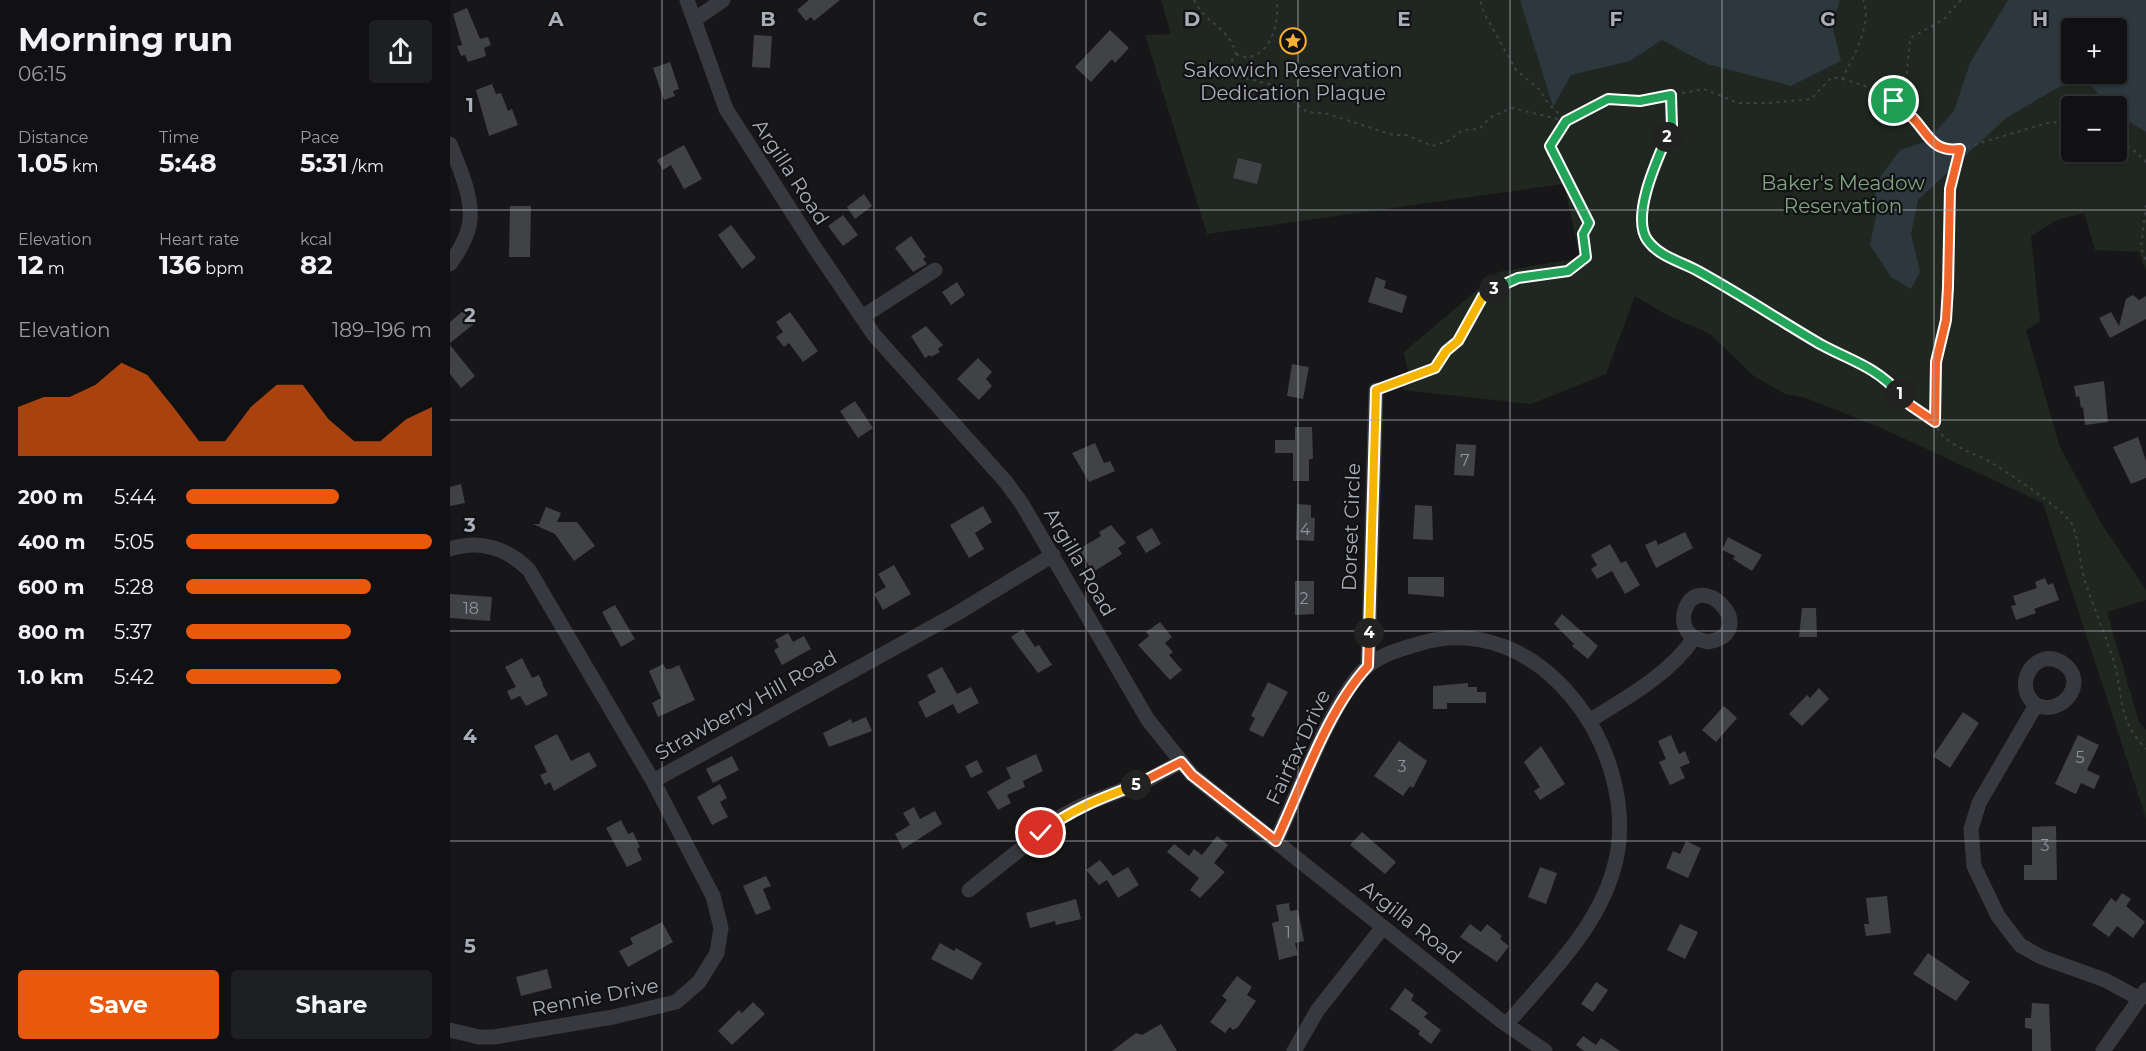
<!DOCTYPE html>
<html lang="en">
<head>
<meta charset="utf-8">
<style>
	:root { --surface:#111113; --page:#1e1f21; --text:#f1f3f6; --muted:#9c9da0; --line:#303133; --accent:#ea580c }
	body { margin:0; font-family:Montserrat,sans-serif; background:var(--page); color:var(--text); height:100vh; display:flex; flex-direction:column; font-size:22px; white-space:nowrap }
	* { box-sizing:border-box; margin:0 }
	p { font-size:20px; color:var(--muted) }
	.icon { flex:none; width:33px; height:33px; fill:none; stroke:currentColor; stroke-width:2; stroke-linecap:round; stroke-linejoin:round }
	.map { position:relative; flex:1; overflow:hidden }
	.side { display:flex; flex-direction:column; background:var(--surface); width:450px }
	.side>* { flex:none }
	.fabs { position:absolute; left:1611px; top:18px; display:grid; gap:12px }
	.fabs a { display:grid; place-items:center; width:66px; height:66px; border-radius:6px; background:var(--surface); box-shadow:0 2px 4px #0004,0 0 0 2px var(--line); font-size:30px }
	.pin { position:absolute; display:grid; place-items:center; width:51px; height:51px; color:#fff; margin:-26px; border:3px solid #fff; border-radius:50%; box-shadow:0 2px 6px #0007 }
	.km { position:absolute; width:30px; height:30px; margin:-15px; border-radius:50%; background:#222; color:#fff; font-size:16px; line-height:30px; text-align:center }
	.round { display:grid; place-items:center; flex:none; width:63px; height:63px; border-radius:6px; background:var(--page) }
	.headline { display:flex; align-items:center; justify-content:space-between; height:102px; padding:0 18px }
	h1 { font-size:33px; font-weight:700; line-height:45px }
	.figures { display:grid; grid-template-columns:repeat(3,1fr); gap:9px; height:102px; padding:6px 18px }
	.figures div { display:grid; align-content:center }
	.figures b { font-size:26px; font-weight:700 }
	.figures small { font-size:16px; font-weight:400 }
	.figures p { font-size:16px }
	.chart { height:168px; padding:12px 18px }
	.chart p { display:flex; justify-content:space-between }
	.chart svg { width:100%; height:108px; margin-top:6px; fill:var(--accent); opacity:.7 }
	.cta { display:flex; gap:12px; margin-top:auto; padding:12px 18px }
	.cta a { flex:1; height:69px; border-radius:6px; background:var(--accent); color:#fff; font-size:24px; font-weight:700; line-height:69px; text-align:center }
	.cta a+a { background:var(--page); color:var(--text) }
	ul { padding:0 18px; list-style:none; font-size:20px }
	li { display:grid; grid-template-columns:96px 72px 1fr; align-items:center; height:45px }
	li i { height:15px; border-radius:8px; background:var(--accent) }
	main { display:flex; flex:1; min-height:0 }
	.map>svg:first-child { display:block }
	.green { fill:#1f2720; fill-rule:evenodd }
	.water { fill:#2c373e; fill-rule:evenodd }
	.building { fill:#414246 }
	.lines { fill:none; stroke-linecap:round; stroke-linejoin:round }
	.path { stroke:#3e4045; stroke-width:2; stroke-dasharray:3 4.5; stroke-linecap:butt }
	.minor { stroke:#38393e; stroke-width:15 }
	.split-1-casing { stroke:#fff; stroke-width:12 }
	.split-2-casing { stroke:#fff; stroke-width:12 }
	.split-3-casing { stroke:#fff; stroke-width:12 }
	.split-4-casing { stroke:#fff; stroke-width:12 }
	.split-5-casing { stroke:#fff; stroke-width:12 }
	.split-6-casing { stroke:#fff; stroke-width:12 }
	.split-1 { stroke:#f0652b; stroke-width:8 }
	.split-2 { stroke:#22a559; stroke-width:8 }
	.split-3 { stroke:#22a559; stroke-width:8 }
	.split-4 { stroke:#f5b400; stroke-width:8 }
	.split-5 { stroke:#f0652b; stroke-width:8 }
	.split-6 { stroke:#f5b400; stroke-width:8 }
	.grid { fill:none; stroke:#a9aeb9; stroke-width:1.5; stroke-opacity:0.55 }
	.labels { text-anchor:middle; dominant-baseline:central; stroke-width:4.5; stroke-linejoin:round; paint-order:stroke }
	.number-label { font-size:16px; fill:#8f939c }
	.poi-label { font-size:20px; fill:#a9aeb9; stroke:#121214 }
	.street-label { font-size:20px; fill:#a9aeb9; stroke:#121214 }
	.park-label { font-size:20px; fill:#7fa580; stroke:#121214 }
	.grid-label { font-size:20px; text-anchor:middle; font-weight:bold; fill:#a9aeb9; stroke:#121214; stroke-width:4.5; stroke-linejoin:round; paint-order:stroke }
</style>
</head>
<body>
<main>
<section class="side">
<div class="headline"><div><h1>Morning run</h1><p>06:15</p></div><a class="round"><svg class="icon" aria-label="share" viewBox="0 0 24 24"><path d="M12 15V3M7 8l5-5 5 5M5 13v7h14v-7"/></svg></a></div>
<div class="figures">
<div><p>Distance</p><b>1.05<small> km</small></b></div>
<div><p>Time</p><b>5:48</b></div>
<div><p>Pace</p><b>5:31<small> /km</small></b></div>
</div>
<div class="figures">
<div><p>Elevation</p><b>12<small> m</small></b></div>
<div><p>Heart rate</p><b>136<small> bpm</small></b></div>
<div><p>kcal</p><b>82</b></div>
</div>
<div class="chart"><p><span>Elevation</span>189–196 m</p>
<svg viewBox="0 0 160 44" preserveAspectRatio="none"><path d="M0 44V24L10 20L20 20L30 15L40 6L50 11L60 24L70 38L80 38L90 24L100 15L110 15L120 29L130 38L140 38L150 29L160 24V44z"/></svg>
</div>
<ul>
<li><b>200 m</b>5:44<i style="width:62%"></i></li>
<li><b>400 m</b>5:05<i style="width:100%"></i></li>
<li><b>600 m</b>5:28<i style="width:75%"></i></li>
<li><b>800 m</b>5:37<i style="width:67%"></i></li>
<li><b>1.0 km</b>5:42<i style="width:63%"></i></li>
</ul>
<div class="cta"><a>Save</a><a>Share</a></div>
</section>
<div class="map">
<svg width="1696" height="1051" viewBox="0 0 1696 1051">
	<rect width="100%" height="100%" fill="#171719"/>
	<path class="green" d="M711,0h985v271l-7,-19 -44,-2 -11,-37 -27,7 -26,16 9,86 -14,8 34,117 41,76 45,67v10l-39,12 32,110 7,8v88l-103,-315 -164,-76 -73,-29 -21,-4 -31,-18 -44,-42 -41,-18 -34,-20 -29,78 -75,30 -128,-14 5,-18 -4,-20 94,-80 82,-14 -16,-74 -357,50 -62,-199 26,-1zM1622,28h44v46h-44zM1622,106h44v46h-44z"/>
	<path class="water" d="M1070,0h320l-8,25 9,36 -50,25 -84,-22 -45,-24 -32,21 -59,14 -18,32z
		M1558,0h138v132l-29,-18 -1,-8h-8l-18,-22 -29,2 -55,32 -88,82 -7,34 9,38 -9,17 -20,-12 -21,-32 7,-34 -2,-27 25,-34 27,-9 27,-30 16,-48zM1622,28h44v46h-44z"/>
	<path class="building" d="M359,0h31l-26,21 -3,-4 -5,4 -9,-11z
		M17,8l13,31 8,-2 3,8 -7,3 2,8 -18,6 -3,-7 -4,1 -4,-10 5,-1 -9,-31z
		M660,30l19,18 -14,15 -3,-4 -21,23 -16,-15z
		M304,35l18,1 -2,32 -18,-1z
		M220,62l9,27 -6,2 2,5 -11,4 -11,-32z
		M42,84l4,10 5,-1 7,18 4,-2 6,16 -29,11 -13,-46z
		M234,145l18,34 -18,10 -13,-24 -8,5 -6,-10z
		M788,158l24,6 -5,20 -24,-6z
		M414,194l8,12 -17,13 -8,-12z
		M60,206h21l-1,51h-21z
		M393,215l15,20 -15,11 -15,-20z
		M281,225l25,33 -14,11 -24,-34z
		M461,236l15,21 -3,2 4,5 -14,8 -18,-24z
		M926,277l10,4 -2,7 23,8 -5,17 -34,-11z
		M507,282l8,13 -14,10 -9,-13z
		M1683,295l6,5 7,-4v23l-36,19 -11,-20 12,-6 8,14 7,-27z
		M14,310l11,13 -25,20v-21z
		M340,312l28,39 -15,11 -14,-19 -5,4 -8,-10 7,-5 -7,-10z
		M476,326l17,19 -5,4 2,3 -9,5 -1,-2 -5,3 -14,-22z
		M0,345l25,31 -14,12 -11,-14z
		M528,358l14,14 -6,7 6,7 -13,14 -22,-21z
		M842,364l17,3 -6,32 -16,-3z
		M1654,381l4,41 -23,3 -2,-18 -2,1 -2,-12 -3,1 -2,-11z
		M405,401l18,27 -15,10 -18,-27z
		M845,427h17l1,32h-4v22h-16v-28h-18v-13h20z
		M1688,437l8,24v17l-15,6 -18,-37z
		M645,443l9,20 6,-2 5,10 -26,11 -17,-29z
		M1006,444l20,1 -2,31 -20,-1z
		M11,484l4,19 -15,3v-19z
		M847,504l14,1v13h4l-1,23 -18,-1z
		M965,505l17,1 1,34 -20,-1z
		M533,506l9,16 -17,11 9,16 -15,9 -19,-33z
		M96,507l15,6 -4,9h20l18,24 -21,15 -19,-27 -22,-10h6z
		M661,525l15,18 -8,5 4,6 -29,18 -14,-23 22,-13 -2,-4z
		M702,528l9,16 -15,9 -10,-16z
		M1235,532l8,16 -37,20 -11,-23 11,-5 2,5z
		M1278,537l34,18 -10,16 -19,-12 2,-3 -13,-6z
		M1160,544l11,19 5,-2 14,24 -15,9 -13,-23 -15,8 -6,-10 6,-4 -6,-10z
		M444,565l17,29 -28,16 -9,-16 12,-7 -8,-13z
		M958,577h36v20l-36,-3z
		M1595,578l3,7 5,-2 6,17 -25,9 2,4 -20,7 -5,-14 5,-1 -3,-9 24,-8 -2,-6z
		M845,581h19v33l-19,1z
		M0,594l42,3 -2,24 -40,-3z
		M165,605l20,34 -14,8 -19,-35z
		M1352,608h14l1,29h-18z
		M1112,614l36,32 -10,13 -16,-13 2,-2 -20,-20z
		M710,622l12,15 -7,6 8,9 -4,3 13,15 -12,10 -32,-35 11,-9 -3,-4z
		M573,629l12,18 4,-2 13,20 -14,8 -27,-36z
		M338,633l5,9 11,-6 7,13 -29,16 -8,-15 5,-3 -4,-7z
		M72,658l10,20 7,-3 4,9 -6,3 5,-3 6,11 -22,11 -6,-10 -9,4 -4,-9 9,-4 -11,-20z
		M213,664l3,5h4l9,-4 16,35 -37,17 -6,-14 9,-5 -12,-27z
		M492,667l15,27 14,-7 8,16 -21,11 -5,-10 -27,14 -8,-16 18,-10 -9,-17z
		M818,682l20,10 -25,45 -14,-7 6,-12 -4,-2z
		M1018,683v4h9v5h9v11h-39v6h-14v-23z
		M1369,688l10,11 -27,27 -13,-12 18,-19 3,3z
		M1274,706l13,12 -21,24 -14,-12z
		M1513,712l16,11 -29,45 -17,-12z
		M416,717l6,14 -43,16 -6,-14 28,-14 1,4z
		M107,734l14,27 18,-9 8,14 -43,25 -4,-9 -5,3 -5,-10 7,-3 -13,-26z
		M1221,735l8,19 6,-3 5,12 -10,4 5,11 -15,7 -11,-23 7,-3 -8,-18z
		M1628,735l21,10 -12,25 13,6 -6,13 -13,-6 -5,11 -21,-10z
		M949,741l28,20 -14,27 -3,-2 -7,10 -29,-20z
		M1091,746l24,38 -25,16 -6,-9 6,-4 -16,-25z
		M586,754l7,17 -20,10 2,6 -18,8 4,8 -13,7 -11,-18 24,-14 -5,-10z
		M282,756l7,14 -26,13 -7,-14z
		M527,760l6,12 -12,6 -6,-12z
		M270,784l7,14 -7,4 8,15 -16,8 -15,-28z
		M464,807l6,12 15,-8 7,13 -39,25 -8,-15 15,-9 -7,-12z
		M171,820l7,14 5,-2 7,15 -3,2 5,11 -15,7 -21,-39z
		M1606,826l1,54h-33v-15h8v-38z
		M912,832l34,30 -11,12 -35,-29z
		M767,836l11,9 -14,18 11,9 -25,26 -10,-8 9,-12 -32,-26 7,-8 15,12 5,-7 8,6z
		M1236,841l15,7 -13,30 -22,-10 7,-17 7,3z
		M650,860l13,16 -2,1 17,-10 11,18 -21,13 -11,-18 -8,5 -13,-15z
		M1090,867l17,6 -11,31 -18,-7z
		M316,876l5,10 -8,3 8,20 -15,6 -13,-29z
		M1672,893l9,6 -5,7 19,16 -12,16 -16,-12 -8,11 -17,-12 19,-27 5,4z
		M1437,896l4,37 -25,3 -2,-12h5l-3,-26z
		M626,899l5,20 -25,6 -1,-4 -25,7 -4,-15z
		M839,903l1,8 8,-1 6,31 -9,2 3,12 -19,5 -7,-37 7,-2 -3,-16z
		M212,922l11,20 -45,25 -9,-16 14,-7 -3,-6z
		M1020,924l11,8 6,-8 15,12 -2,3 9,7 -12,16 -37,-25z
		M1230,924l18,8 -13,27 -18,-9z
		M490,943l14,8 2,-3 26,15 -10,17 -41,-21z
		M1478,953l42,29 -14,19 -43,-27z
		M97,969l5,19 -31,8 -5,-19z
		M787,976l15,11 -5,8 9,6 -18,26 -5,3 -3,-3 -5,6 -15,-11 17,-22 -5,-4z
		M1146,982l12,8 -15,22 -12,-8z
		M955,988l9,7 -3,5 17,13 -4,4 17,13 -10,14 -13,-10 2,-3 -30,-22z
		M303,1002l12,12 -33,31 -14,-14 21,-21 3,3z
		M1582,1003l17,1 2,47h-19v-22l-7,-1v-10h6z
		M711,1024l16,27h-65l24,-18 6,2z
		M1133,1036l13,9 5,-7 19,13h-36l-8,-6z"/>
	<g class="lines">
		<path class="path" d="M744,0c13,26 34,25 42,54l-7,11 8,11 35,9 35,27 21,2 65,21h14l25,11 16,-5 15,-11 16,-1 12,-12 21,-9 54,13 -18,-18 -9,-14 -23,-19 -32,-57 -4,-13
			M1511,0l-18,20 -33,18c-4,51 -13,83 38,113l12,-2c-3,13 -8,26 -10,40 -4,33 0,66 -2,99 -1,30 -27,126 -6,147 13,12 27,17 43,24 15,8 80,51 87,65 8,18 7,38 13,57 9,27 20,53 29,81 10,36 3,57 32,87
			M786,54c31,15 46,-34 40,-54
			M1392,79c27,6 49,20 70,38
			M1221,95l1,32 -22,53 -9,35 6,25 20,16 93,49 63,40 34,15 32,21 21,24 25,17
			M1666,136l29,24 1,4
			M1510,149l87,-26 25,-2
			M1696,205l-5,43 5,13
			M938,386l47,-18 11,-17 12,-10 25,-46 18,-11 17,-6 50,-7 18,-14 -3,-23 6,-11 -39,-77 16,-25 42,-22 32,2 64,-12 34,14h31l42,-4 21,-22 10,2c11,-21 31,-56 21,-79"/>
		<path class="minor" d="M237,0l39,109 89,139 59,87 132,147 16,22 126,216 44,55 308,245 45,31
			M244,20l29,-20
			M0,144c9,23 25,57 19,82 -3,14 -11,26 -19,38
			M412,317l73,-47
			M0,549c29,-10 57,-1 79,21l124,211 303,-167 97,-59
			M918,666l8,-276
			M1586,705c26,12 53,-23 28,-41 -27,-20 -54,21 -28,41l-57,98 -8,26 3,37 24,50 22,29 21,12 64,23 35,19
			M1139,721c37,-23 80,-46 105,-83l14,4c56,-11 -11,-78 -24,-29 -2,11 2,19 10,25
			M826,841c20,-43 58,-147 92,-175 14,-12 33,-17 50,-22 121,-38 222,106 198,216 -15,66 -67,114 -109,164
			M519,890l93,-74 23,-12 59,-22 37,-20
			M0,1030l29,7h15l119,-20 63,-15 23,-20 18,-29 4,-25 -8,-32 -60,-115
			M844,1051l23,-40 66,-84
			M1653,1051l43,-61"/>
	</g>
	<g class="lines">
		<g class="split-1-casing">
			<path id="split-1" d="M1444,101c6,6 12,10 18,16 16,16 20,36 48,32l-10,40 -2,98 -2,33 -10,42 -1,60 -25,-17 -10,-11"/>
		</g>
		<g class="split-2-casing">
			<path id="split-2" d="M1217,137c-10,23 -37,81 -19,104 12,16 34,21 50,30 42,23 81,49 122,73 31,17 55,22 80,50"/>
		</g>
		<g class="split-3-casing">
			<path id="split-3" d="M1044,289l24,-11 50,-7 18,-14 -3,-23 6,-11 -39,-77 16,-25 42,-22 32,2 31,-6 1,32 -5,10"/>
		</g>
		<g class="split-4-casing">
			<path id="split-4" d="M919,633l7,-243 59,-22 11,-17 12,-10 25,-45 11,-7"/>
		</g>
		<g class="split-5-casing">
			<path id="split-5" d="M686,785l45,-23 11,13 84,66c26,-55 51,-131 92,-175l1,-33"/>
		</g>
		<g class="split-6-casing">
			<path id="split-6" d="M591,833c29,-23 60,-35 95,-48"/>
		</g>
		<use href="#split-1" class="split-1"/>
		<use href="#split-2" class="split-2"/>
		<use href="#split-3" class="split-3"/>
		<use href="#split-4" class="split-4"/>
		<use href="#split-5" class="split-5"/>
		<use href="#split-6" class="split-6"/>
	</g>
	<path class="grid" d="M212,0v1051M424,0v1051M636,0v1051M848,0v1051M1060,0v1051M1272,0v1051M1484,0v1051M0,210h1696M0,420h1696M0,631h1696M0,841h1696"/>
	<defs>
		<g id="sight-ring" transform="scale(1.35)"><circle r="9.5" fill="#121214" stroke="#f7ae31" stroke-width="1.5"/><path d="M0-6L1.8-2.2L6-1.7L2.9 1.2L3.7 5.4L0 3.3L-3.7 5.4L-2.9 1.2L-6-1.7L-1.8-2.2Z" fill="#f7ae31"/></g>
	</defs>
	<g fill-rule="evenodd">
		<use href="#sight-ring" x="843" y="41"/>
	</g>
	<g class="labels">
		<g class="number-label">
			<text x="1015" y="460">7</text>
			<text x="855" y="529">4</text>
			<text x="854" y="598">2</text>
			<text x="21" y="608">18</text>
			<text x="1630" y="757">5</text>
			<text x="952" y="766">3</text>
			<text x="1595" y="845">3</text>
			<text x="838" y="932">1</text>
		</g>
		<g class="poi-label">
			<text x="843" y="70">Sakowich Reservation<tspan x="843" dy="23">Dedication Plaque</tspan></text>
		</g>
		<g class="street-label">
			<text transform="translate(341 172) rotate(57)">Argilla Road</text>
			<text transform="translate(901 527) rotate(-88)">Dorset Circle</text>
			<text transform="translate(630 562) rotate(60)">Argilla Road</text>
			<text transform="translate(296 705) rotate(-29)">Strawberry Hill Road</text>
			<text transform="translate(848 747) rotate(-65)">Fairfax Drive</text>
			<text transform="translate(961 922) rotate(38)">Argilla Road</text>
			<text transform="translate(145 997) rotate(-11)">Rennie Drive</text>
		</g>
		<g class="park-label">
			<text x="1393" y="183">Baker's Meadow<tspan x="1393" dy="23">Reservation</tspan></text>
		</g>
	</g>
	<g class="grid-label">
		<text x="106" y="26">A</text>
		<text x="318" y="26">B</text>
		<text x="530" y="26">C</text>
		<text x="742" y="26">D</text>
		<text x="954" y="26">E</text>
		<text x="1166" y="26">F</text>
		<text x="1378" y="26">G</text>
		<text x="1590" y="26">H</text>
		<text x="20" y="112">1</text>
		<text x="20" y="322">2</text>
		<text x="20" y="532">3</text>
		<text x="20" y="743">4</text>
		<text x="20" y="953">5</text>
	</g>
</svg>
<div class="fabs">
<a>+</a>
<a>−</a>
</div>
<div class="pin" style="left:1444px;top:101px;background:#1e9e55"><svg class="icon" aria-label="arrive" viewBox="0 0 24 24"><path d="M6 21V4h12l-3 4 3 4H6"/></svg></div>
<div class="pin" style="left:591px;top:833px;background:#d93025"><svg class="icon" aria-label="check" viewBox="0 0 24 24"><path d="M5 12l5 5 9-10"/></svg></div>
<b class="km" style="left:1450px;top:394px">1</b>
<b class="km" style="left:1217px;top:137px">2</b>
<b class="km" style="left:1044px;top:289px">3</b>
<b class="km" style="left:919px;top:633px">4</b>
<b class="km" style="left:686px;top:785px">5</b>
</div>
</main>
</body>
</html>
